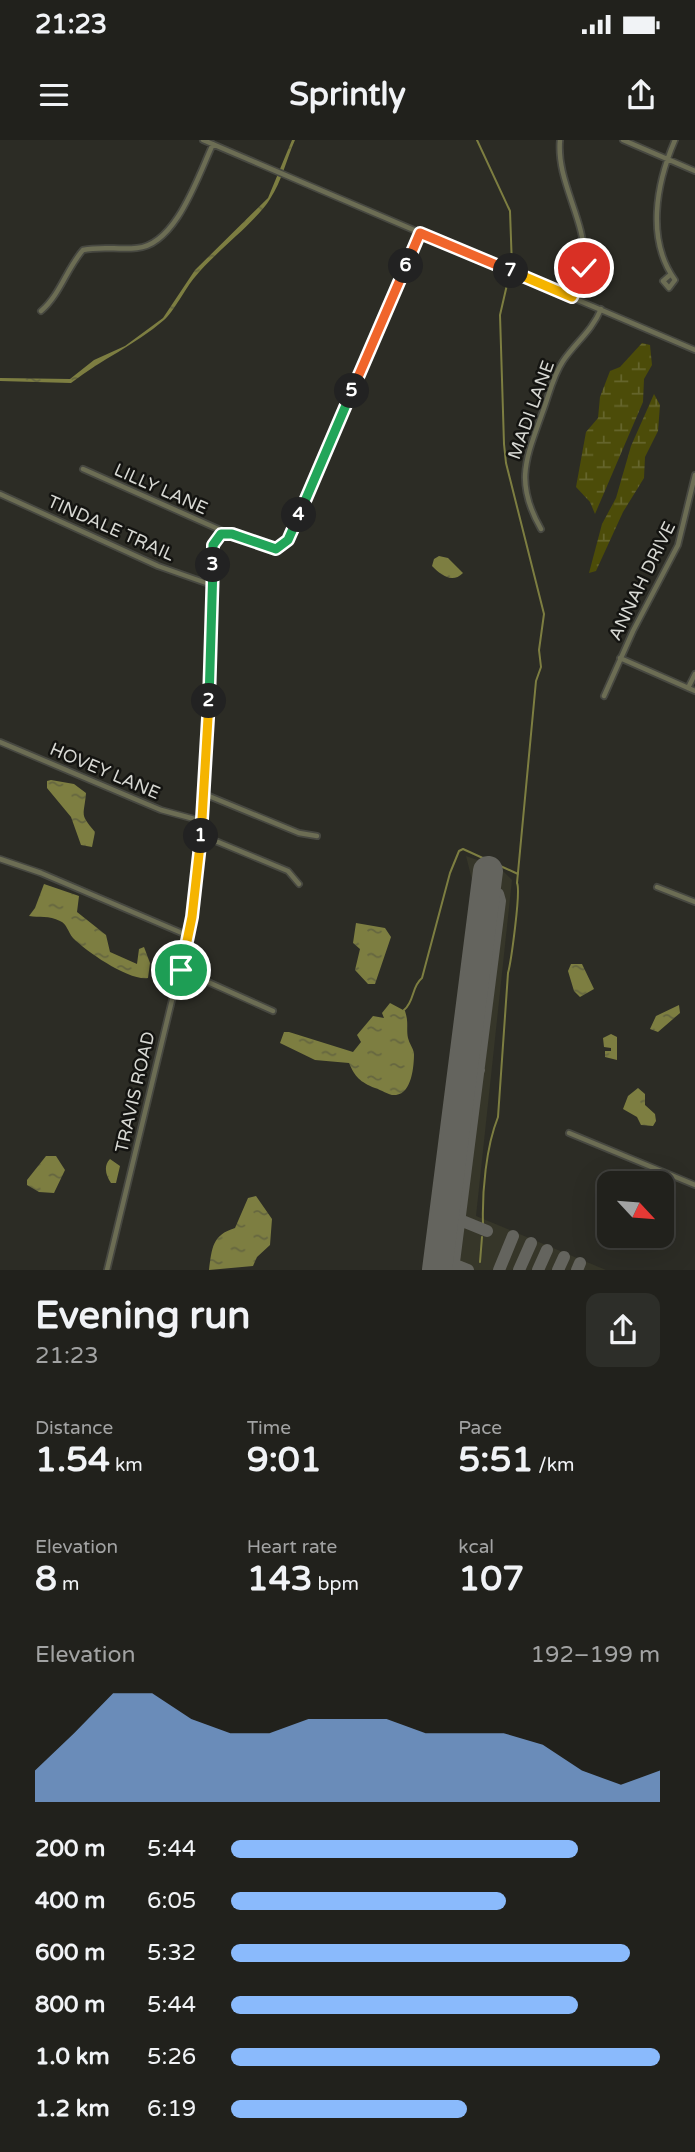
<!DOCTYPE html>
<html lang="en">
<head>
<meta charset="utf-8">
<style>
	:root { --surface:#21211c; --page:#2d2e29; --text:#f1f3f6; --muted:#a2a3a3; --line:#3e3e3b; --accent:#8abafc }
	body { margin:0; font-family:"Varela Round",sans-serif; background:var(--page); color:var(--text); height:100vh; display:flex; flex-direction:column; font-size:26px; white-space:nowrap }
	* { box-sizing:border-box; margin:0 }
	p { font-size:23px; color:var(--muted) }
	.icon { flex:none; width:38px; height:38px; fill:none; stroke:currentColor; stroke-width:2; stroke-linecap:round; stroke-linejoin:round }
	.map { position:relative; height:1130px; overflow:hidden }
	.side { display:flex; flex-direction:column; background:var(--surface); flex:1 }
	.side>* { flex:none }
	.needle { width:46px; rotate:116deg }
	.fabs { position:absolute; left:597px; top:1031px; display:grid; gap:14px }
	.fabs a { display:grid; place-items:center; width:77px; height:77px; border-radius:14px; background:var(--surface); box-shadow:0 7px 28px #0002,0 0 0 2px var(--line); font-size:35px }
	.pin { position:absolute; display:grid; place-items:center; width:60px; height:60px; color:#fff; margin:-30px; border:4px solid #fff; border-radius:50%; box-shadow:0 2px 7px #0007 }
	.km { position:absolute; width:35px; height:35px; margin:-18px; border-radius:50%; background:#222; color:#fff; font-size:19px; line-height:35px; text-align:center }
	.round { display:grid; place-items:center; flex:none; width:74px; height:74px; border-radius:14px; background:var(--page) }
	.headline { display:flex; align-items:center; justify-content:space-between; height:119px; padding:0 35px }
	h1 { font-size:38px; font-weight:800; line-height:52px }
	.figures { display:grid; grid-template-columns:repeat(3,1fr); gap:10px; height:119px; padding:7px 35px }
	.figures div { display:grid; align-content:center }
	.figures b { font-size:35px; font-weight:800 }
	.figures small { font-size:19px; font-weight:400 }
	.figures p { font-size:19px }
	.chart { height:196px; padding:14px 35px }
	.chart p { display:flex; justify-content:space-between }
	.chart svg { width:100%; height:126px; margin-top:7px; fill:var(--accent); opacity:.7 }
	ul { padding:0 35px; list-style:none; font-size:23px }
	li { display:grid; grid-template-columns:112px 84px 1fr; align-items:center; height:52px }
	li i { height:18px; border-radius:9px; background:var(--accent) }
	.status { display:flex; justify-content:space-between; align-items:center; height:49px; padding:0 35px; background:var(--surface); direction:ltr }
	.status svg { height:19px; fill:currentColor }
	header { display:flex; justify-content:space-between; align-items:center; height:91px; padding:0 35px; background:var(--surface); font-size:32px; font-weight:800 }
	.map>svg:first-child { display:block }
	.built { fill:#363629 }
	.wetland { fill:url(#wetland-marsh) }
	.water { fill:url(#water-ripples) }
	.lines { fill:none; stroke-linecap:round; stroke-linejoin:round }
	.stream { stroke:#7d7e41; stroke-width:2 }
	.taxiway { stroke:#64645e; stroke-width:12 }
	.runway { stroke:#64645e; stroke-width:30 }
	.minor-casing { stroke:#474841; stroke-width:8 }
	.minor { stroke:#6c6d54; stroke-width:4.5 }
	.split-1-casing { stroke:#fff; stroke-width:14 }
	.split-2-casing { stroke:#fff; stroke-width:14 }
	.split-3-casing { stroke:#fff; stroke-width:14 }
	.split-4-casing { stroke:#fff; stroke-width:14 }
	.split-5-casing { stroke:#fff; stroke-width:14 }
	.split-6-casing { stroke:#fff; stroke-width:14 }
	.split-7-casing { stroke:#fff; stroke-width:14 }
	.split-8-casing { stroke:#fff; stroke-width:14 }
	.split-1 { stroke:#f5b400; stroke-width:9 }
	.split-2 { stroke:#f5b400; stroke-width:9 }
	.split-3 { stroke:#22a559; stroke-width:9 }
	.split-4 { stroke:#22a559; stroke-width:9 }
	.split-5 { stroke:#22a559; stroke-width:9 }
	.split-6 { stroke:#f0652b; stroke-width:9 }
	.split-7 { stroke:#f0652b; stroke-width:9 }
	.split-8 { stroke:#f5b400; stroke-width:9 }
	.labels { text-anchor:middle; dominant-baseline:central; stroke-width:5; stroke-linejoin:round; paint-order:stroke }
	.street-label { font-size:18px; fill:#d7d8d3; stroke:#141411 }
</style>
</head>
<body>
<div class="status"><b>21:23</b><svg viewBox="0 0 49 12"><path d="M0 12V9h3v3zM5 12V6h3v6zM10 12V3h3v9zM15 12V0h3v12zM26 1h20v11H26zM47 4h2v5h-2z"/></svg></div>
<header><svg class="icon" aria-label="menu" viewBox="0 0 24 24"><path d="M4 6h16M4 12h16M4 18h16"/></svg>Sprintly<svg class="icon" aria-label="share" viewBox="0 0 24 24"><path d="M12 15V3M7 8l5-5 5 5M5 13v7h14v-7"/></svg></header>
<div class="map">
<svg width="695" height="1130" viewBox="0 0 695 1130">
	<defs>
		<pattern id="wetland-marsh" width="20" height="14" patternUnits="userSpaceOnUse" patternTransform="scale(1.75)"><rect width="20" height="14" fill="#4c4c09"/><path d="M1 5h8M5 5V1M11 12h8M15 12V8" fill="none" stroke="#65652c"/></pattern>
		<pattern id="water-ripples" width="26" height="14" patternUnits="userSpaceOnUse" patternTransform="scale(1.75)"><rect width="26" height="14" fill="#7d7e41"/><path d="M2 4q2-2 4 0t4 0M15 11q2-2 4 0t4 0" fill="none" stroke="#656640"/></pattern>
	</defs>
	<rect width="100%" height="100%" fill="#2c2c25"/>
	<path class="built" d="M466,716l34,12 12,12 -36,336 130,54h-183l46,-347 4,-39z"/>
	<path class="wetland" d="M642,203l8,2 2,20 -8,14 -1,23 -48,112 -5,-12 -14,-15 10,-55 12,-14 2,-21 10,-26 10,-4z
		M654,254l6,11 -2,26 -13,26 -1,21 -21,34 -27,59 -7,2 13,-49 14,-26 15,-52z"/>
	<path class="water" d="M292,0h3c-9,20 -13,41 -25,59 -14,23 -56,54 -75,78 -9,10 -22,36 -31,43 -29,25 -62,39 -93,63l-71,-2v-3l70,1 24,-19 31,-14 38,-28 32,-48 73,-72z
		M439,416l9,2 15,15c-11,11 -22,2 -31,-7l2,-7z
		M51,640l23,4 12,9c-2,24 -7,20 9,39l-3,15 -11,-2 -10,-28 -24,-29v-7z
		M44,744l35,12 -2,16 29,23 4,17 27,12 2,-15 5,-2 6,16 -2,15c-19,3 -61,-26 -75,-40 -5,-6 -6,-14 -13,-17 -11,-6 -21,-3 -31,-5l6,-8z
		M356,783l29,5 6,9 -16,47h-7l-13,-14 5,-21 -7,-6z
		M571,824h11l12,25 -14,8 -6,-6 -6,-20z
		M390,863l15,8c4,12 1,17 3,27 1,5 5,10 6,15 0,13 -2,40 -18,42 -7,1 -14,-5 -21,-7 -15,-6 -20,-11 -26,-25l-34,-3 -35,-17 4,-11h5l64,20 8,-10 -4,-7 16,-19 11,2 -2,-5z
		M679,865l1,8 -22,19 -8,-3 6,-13z
		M611,894l6,3v23l-12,-3v-6h6v-3l-7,-1 -1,-9z
		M638,948l7,6v11l10,9 1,7 -3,5 -12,-1 -4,-8 -14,-8 5,-13z
		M46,1016h10l9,14 -11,23 -15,-1 -12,-7v-5z
		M110,1019l10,7 -4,17h-5c-5,-7 -8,-17 -1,-24z
		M256,1056l16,23 -2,26 -13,12 -4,9 -44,4c3,-22 3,-35 26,-42l13,-30z"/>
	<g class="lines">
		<path class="stream" d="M477,0l33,71 2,56
			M404,870c11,-9 7,-23 18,-32l28,-105 9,-22 4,-2 55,25
			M483,1084c-1,-32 3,-77 15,-107l10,-144c3,-11 13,-82 9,-90l19,-202 5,-14 -2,-17 5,-36 -38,-151 -2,-19 -4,-129 9,-39
			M480,1122l2,-25"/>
		<path class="taxiway" d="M483,772l15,2
			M463,928l16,2
			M460,1080l27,11
			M438,1118l30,12
			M453,1130l47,-369 -2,-7 -12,-4
			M499,1130l14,-34
			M519,1130l12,-27
			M538,1130l9,-20
			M558,1130l6,-13
			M577,1130l3,-7"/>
		<path class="runway" d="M437,1130l51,-399"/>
		<g class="minor-casing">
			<path id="minor" d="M203,0l492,210
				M560,0c-4,41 26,80 24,120 0,13 -7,25 -12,37
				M623,0l72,31
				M670,135l-7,6 6,7 6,-8c-29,-40 -19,-96 0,-140
				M41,171c19,-16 26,-43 42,-61 18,-4 36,0 54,-2 39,-3 61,-72 76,-104
				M83,329l142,63
				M0,354l158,72 54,19
				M541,389c-27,-47 -15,-70 2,-118 6,-16 10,-35 20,-50 12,-18 29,-30 38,-52
				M620,518l75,33
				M688,548l7,-14
				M604,556l29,-65 45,-86 17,-70
				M0,602l161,68 41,11
				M204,654l95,39 18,3
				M201,695l87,36 11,13
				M0,719l41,14 148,63
				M657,747l38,15
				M181,830l92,41
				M569,993l126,52
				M107,1130l85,-353 11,-108 10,-264 11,-12 42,15h16l6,-8 132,-307"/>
		</g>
		<use href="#minor" class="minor"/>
	</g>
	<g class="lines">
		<g class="split-1-casing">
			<path id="split-1" d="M181,830l11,-53 9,-81"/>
		</g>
		<g class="split-2-casing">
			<path id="split-2" d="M201,696l8,-135"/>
		</g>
		<g class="split-3-casing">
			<path id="split-3" d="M209,561l4,-136"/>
		</g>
		<g class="split-4-casing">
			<path id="split-4" d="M213,425v-20l8,-11h11l44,15 12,-9 11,-25"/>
		</g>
		<g class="split-5-casing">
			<path id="split-5" d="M299,375l53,-124"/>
		</g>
		<g class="split-6-casing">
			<path id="split-6" d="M352,251l54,-125"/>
		</g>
		<g class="split-7-casing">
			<path id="split-7" d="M406,126l14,-33 91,38"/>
		</g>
		<g class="split-8-casing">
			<path id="split-8" d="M511,131l61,26 12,-29"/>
		</g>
		<use href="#split-1" class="split-1"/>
		<use href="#split-2" class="split-2"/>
		<use href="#split-3" class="split-3"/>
		<use href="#split-4" class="split-4"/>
		<use href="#split-5" class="split-5"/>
		<use href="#split-6" class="split-6"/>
		<use href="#split-7" class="split-7"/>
		<use href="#split-8" class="split-8"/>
	</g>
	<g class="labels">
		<g class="street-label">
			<text transform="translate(531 270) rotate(-70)">MADI LANE</text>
			<text transform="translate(161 349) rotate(24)">LILLY LANE</text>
			<text transform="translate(111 388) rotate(24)">TINDALE TRAIL</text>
			<text transform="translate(642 441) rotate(-64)">ANNAH DRIVE</text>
			<text transform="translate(105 631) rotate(23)">HOVEY LANE</text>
			<text transform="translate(135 952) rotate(-77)">TRAVIS ROAD</text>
		</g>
	</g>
</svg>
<div class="fabs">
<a><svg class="needle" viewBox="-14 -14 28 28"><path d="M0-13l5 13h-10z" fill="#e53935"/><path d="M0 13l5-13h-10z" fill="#a2a3a3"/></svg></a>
</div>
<div class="pin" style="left:181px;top:830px;background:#1e9e55"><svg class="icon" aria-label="arrive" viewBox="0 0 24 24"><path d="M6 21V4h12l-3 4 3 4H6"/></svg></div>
<div class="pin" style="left:584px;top:128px;background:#d93025"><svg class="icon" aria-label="check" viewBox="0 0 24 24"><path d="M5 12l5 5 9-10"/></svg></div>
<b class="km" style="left:201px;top:696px">1</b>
<b class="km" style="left:209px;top:561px">2</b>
<b class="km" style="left:213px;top:425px">3</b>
<b class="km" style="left:299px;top:375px">4</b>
<b class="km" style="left:352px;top:251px">5</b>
<b class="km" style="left:406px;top:126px">6</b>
<b class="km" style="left:511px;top:131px">7</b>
</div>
<section class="side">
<div class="headline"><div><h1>Evening run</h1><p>21:23</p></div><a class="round"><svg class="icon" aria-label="share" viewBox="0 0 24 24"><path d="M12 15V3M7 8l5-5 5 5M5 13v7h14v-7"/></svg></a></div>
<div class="figures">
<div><p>Distance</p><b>1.54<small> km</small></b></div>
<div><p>Time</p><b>9:01</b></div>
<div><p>Pace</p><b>5:51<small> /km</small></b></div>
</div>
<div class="figures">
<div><p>Elevation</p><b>8<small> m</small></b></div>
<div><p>Heart rate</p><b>143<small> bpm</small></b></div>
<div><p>kcal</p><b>107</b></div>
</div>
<div class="chart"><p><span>Elevation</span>192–199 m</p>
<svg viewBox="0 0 160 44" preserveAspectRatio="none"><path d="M0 44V33L10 20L20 6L30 6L40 15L50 20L60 20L70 15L80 15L90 15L100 20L110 20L120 20L130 24L140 33L150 38L160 33V44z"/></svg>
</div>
<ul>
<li><b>200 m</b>5:44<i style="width:81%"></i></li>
<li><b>400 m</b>6:05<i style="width:64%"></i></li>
<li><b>600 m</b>5:32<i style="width:93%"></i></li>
<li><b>800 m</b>5:44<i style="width:81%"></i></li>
<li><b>1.0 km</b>5:26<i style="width:100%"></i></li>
<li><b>1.2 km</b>6:19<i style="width:55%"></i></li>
</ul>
</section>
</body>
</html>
